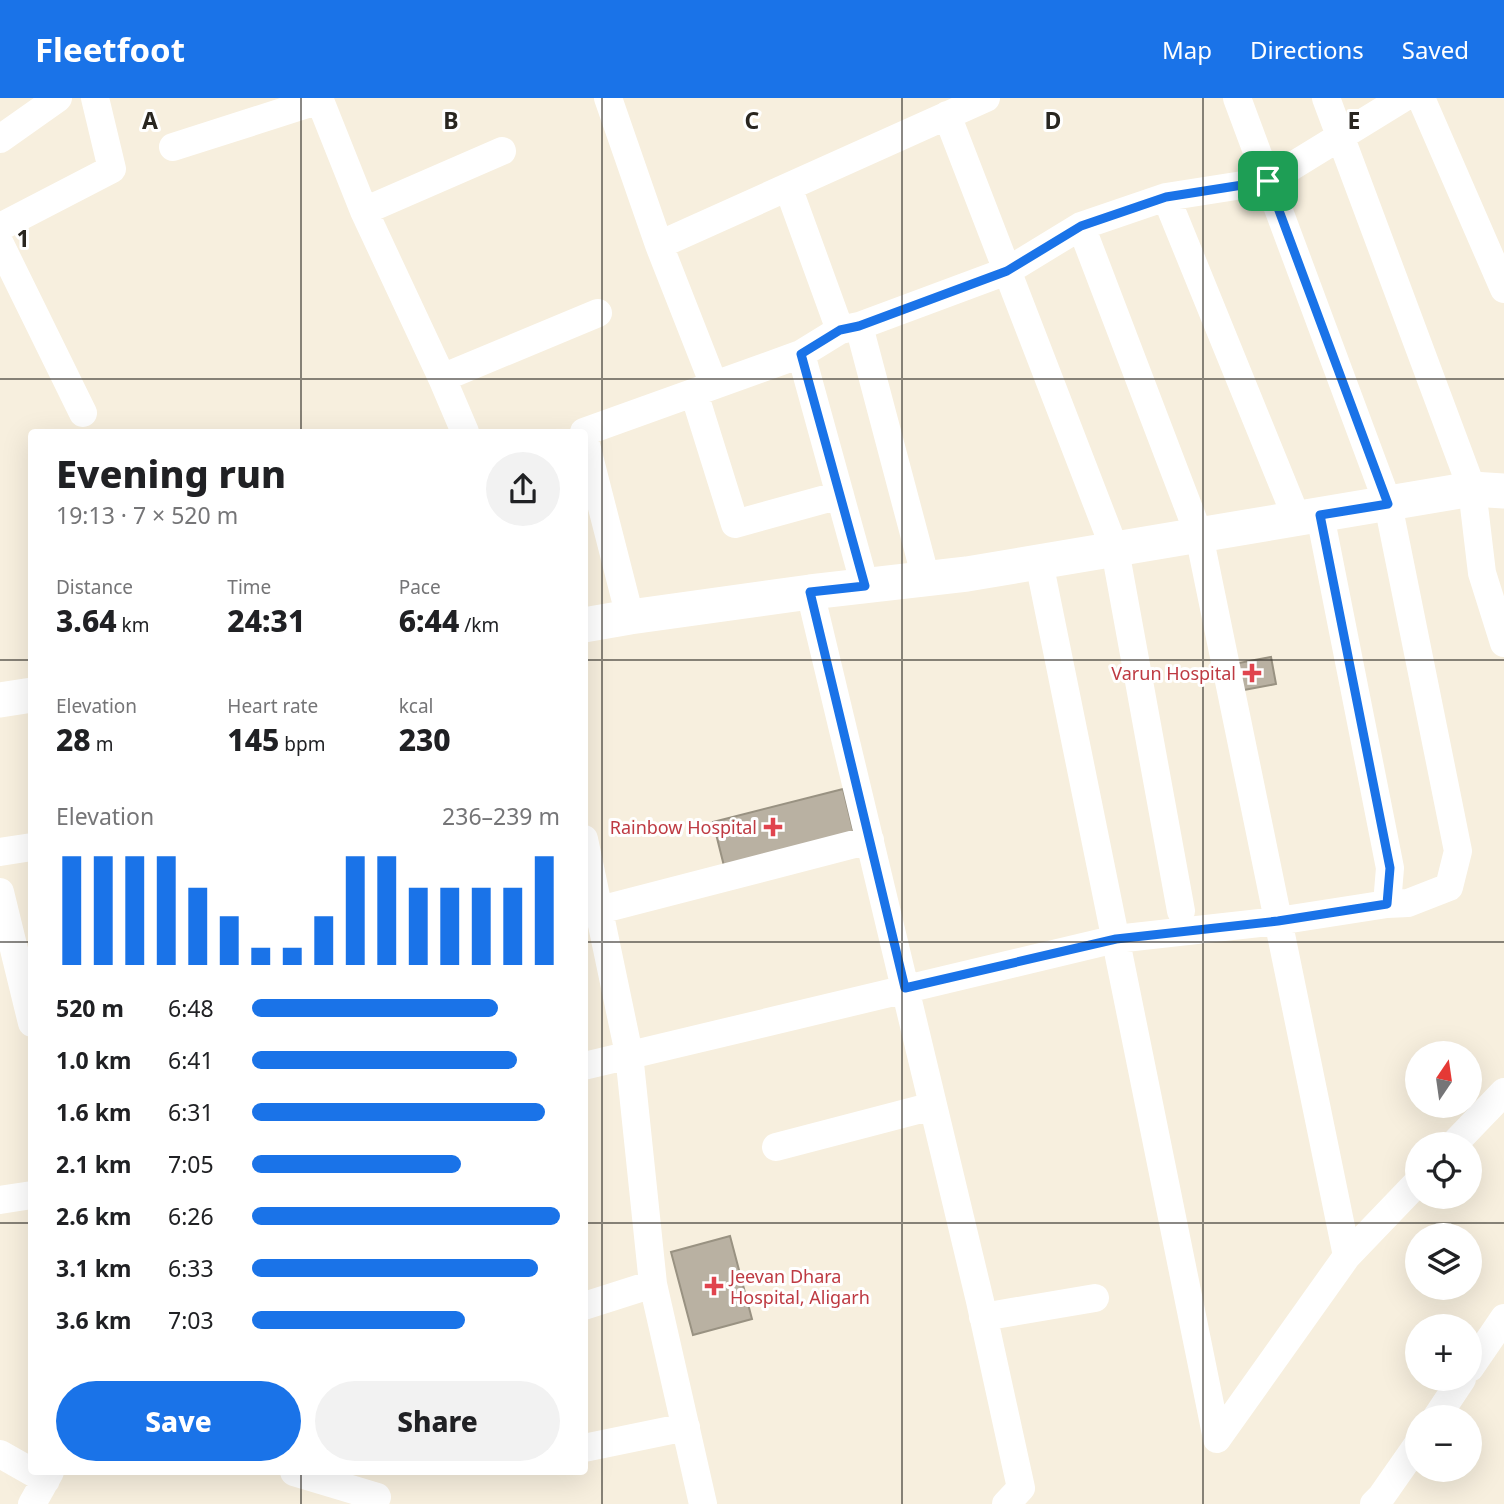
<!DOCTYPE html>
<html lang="en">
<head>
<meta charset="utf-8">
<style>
	:root { --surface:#fff; --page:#f2f2f2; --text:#202124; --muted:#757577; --accent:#1a73e8 }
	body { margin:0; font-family:"Noto Sans",sans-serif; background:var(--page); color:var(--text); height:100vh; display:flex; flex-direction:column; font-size:26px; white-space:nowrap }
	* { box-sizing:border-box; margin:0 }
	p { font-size:23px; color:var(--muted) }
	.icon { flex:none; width:38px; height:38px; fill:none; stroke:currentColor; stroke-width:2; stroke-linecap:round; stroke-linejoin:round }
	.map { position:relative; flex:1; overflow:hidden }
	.details { position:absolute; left:28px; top:331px; width:560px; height:1046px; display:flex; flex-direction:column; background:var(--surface); border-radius:7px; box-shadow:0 7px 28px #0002 }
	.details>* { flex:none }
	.needle { width:46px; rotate:13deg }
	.buttons { position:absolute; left:1405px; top:943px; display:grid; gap:14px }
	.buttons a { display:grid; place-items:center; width:77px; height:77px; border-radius:50%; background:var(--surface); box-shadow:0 7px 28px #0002; font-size:35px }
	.pin { position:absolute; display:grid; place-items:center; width:60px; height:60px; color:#fff; margin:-30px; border-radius:14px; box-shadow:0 4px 10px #0006 }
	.round { display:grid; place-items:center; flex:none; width:74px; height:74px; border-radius:37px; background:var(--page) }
	.overview { display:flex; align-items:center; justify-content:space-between; height:119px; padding:0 28px }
	h1 { font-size:38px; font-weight:800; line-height:52px }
	.figures { display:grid; grid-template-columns:repeat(3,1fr); gap:10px; height:119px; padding:7px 28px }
	.figures div { display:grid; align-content:center }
	.figures b { font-size:30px; font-weight:800 }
	.figures small { font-size:19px; font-weight:400 }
	.figures p { font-size:19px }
	.chart { height:196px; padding:14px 28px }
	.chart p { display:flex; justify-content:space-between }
	.chart svg { width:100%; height:126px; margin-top:7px; stroke:var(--accent); stroke-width:6 }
	.button { display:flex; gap:14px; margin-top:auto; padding:14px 28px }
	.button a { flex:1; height:80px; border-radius:42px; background:var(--accent); color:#fff; font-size:28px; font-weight:800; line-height:80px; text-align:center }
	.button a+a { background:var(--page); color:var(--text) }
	ul { padding:0 28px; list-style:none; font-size:23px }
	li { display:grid; grid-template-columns:112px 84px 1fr; align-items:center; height:52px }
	li i { height:18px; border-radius:9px; background:var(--accent) }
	header { display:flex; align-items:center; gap:42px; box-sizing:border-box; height:98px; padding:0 35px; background:var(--accent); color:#fff }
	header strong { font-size:33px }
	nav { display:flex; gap:38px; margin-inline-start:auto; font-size:24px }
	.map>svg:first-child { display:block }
	.building { fill:#b9b1a2; stroke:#999282; stroke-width:2 }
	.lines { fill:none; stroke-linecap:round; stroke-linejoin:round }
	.minor { stroke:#fff; stroke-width:28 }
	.tertiary { stroke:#fff; stroke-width:35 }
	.route-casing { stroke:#fff; stroke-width:14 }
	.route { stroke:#1a73e8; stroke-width:9 }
	.grid { fill:none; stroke:#292620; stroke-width:2; stroke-opacity:0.55 }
	.health-dot { fill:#e0444e; stroke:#fff; stroke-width:2.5 }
	.labels { text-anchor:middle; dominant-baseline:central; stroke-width:6; stroke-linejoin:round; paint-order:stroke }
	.health-label { font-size:18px; fill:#be3a42; stroke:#fff; text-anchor:end }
	.grid-label { font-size:23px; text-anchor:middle; font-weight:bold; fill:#292620; stroke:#fff; stroke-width:6; stroke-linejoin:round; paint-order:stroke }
</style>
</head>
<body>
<header>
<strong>Fleetfoot</strong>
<nav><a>Map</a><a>Directions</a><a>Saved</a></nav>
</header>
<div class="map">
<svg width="1504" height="1406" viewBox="0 0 1504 1406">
	<rect width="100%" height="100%" fill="#f7efde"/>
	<path class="building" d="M1271,559l5,27 -43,8 -5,-27z
		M843,691l12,49 -130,32 -12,-48z
		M730,1138l22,83 -59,16 -22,-83z"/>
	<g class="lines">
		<path class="minor" d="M319,0l45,113 78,167 23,54
			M608,0l51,147 55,140
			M1326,0l146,391 10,84 22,70
			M1421,0l83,191
			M947,17l168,435 66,361
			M0,41l58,-41
			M173,49l147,-47
			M788,89l52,143 19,-4 67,253
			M1166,99l131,322
			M364,113l138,-60
			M1081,128l118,309 148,721
			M0,129l112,-58 -17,-71
			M0,146l83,169
			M659,147l327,-147
			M859,228l148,-55 74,-45 85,-29 102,-16 135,-83
			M801,256l64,232
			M442,280l156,-65
			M694,295l41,131 105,-29
			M584,334l217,-78 39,-24
			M584,339l46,180
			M1320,417l70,353 -3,36
			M1039,464l178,877 130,-183 71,-74
			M810,494l170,709 41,187 -15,16
			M584,741l45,215 24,230 50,220
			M0,754l32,-5
			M0,794l32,131
			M584,816l286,-74
			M584,968l532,-127 162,-18 109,-17 21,-1 41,-16 9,-36 -70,-347 -151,-406
			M1454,1046l50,-52
			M776,1049l157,-41
			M0,1102l32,-5
			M584,1208l69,-22
			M983,1219l112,-19
			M1470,1270l34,-50
			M1436,1320l26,-39
			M584,1350l102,-21
			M0,1356l46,26
			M294,1374l83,25
			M32,1406l18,-32
			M1374,1406l7,-7 37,-53"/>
		<path class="tertiary" d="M584,527l46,-8 180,-25 157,-18 505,-85 32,2
			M0,602l32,-5"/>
	</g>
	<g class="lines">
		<g class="route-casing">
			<path id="route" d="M1268,83l120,323 -68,11 70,353 -3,36 -109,17 -162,18 -211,49 -95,-396 55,-6 -64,-232 39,-24 19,-4 148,-55 74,-45 85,-29z"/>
		</g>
		<use href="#route" class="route"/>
	</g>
	<path class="grid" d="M301,0v334M602,0v1406M902,0v1406M1203,0v1406M0,281h1504M0,562h32M584,562h920M0,844h32M584,844h920M0,1125h32M584,1125h920M301,1374v32"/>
	<g class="health-dot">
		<path d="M1248.5 564.5h7v7h7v7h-7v7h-7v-7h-7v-7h7z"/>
		<path d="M769.5 718.5h7v7h7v7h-7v7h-7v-7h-7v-7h7z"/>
		<path d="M710.5 1177.5h7v7h7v7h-7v7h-7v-7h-7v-7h7z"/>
	</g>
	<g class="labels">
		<g class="health-label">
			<text x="1236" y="575">Varun Hospital</text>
			<text x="757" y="729">Rainbow Hospital</text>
			<text x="730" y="1178" text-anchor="start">Jeevan Dhara<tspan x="730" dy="21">Hospital, Aligarh</tspan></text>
		</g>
	</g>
	<g class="grid-label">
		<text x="150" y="31">A</text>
		<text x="451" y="31">B</text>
		<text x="752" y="31">C</text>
		<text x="1053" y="31">D</text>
		<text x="1354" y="31">E</text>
		<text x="23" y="149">1</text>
	</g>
</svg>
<div class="buttons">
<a><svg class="needle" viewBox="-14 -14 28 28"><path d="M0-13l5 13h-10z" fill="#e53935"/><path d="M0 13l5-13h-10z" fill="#757577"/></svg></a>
<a><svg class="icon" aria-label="locate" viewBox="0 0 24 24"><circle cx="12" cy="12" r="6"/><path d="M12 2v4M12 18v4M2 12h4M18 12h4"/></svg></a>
<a><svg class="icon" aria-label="layers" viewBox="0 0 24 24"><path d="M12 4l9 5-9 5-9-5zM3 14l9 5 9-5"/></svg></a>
<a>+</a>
<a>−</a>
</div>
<div class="pin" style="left:1268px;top:83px;background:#1e9e55"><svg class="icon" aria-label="arrive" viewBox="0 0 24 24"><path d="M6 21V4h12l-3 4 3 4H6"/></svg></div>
<section class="details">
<div class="overview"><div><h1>Evening run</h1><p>19:13 · 7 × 520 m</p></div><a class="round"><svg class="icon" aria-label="share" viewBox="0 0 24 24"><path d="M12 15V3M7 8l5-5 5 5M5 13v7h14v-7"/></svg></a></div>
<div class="figures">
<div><p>Distance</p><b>3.64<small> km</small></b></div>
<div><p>Time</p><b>24:31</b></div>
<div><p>Pace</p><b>6:44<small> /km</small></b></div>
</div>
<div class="figures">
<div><p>Elevation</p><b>28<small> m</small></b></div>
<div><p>Heart rate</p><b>145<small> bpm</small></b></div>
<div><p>kcal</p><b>230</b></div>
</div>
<div class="chart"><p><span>Elevation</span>236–239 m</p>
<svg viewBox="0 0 160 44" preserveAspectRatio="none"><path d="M5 44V6M15 44V6M25 44V6M35 44V6M45 44V17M55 44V27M65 44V38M75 44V38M85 44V27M95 44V6M105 44V6M115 44V17M125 44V17M135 44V17M145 44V17M155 44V6"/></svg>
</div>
<ul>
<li><b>520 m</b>6:48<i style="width:80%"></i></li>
<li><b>1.0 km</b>6:41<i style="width:86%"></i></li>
<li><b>1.6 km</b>6:31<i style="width:95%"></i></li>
<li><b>2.1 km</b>7:05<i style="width:68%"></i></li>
<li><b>2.6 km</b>6:26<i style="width:100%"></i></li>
<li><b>3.1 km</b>6:33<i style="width:93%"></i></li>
<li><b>3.6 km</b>7:03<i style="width:69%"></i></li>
</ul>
<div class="button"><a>Save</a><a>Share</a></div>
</section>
</div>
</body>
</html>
